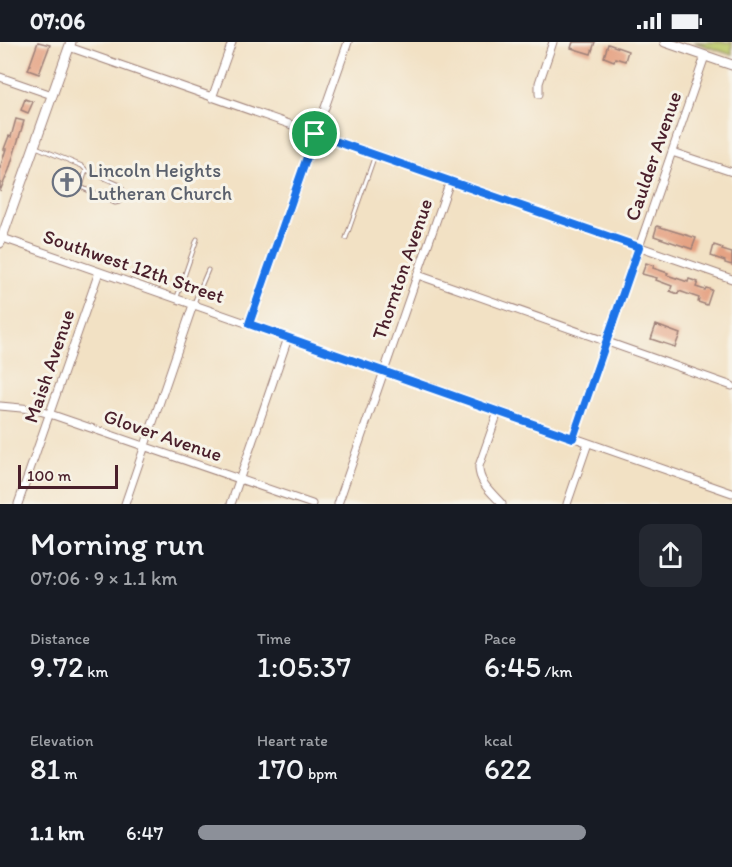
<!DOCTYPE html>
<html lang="en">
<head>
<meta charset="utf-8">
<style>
	:root { --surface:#171b24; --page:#242831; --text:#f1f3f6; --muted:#9ea1a6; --accent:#8c9099 }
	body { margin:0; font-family:Itim,sans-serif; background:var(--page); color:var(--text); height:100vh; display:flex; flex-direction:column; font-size:22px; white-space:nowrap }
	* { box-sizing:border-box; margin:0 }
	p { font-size:20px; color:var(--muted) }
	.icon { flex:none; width:33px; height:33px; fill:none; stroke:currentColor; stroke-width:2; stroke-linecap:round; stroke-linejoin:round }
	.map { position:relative; height:462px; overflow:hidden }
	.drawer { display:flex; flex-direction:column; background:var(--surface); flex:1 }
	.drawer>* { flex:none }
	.scale { position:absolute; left:18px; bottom:15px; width:100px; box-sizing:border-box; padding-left:6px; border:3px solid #4a1f2b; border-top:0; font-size:16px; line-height:21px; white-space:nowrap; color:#4a1f2b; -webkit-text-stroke:4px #f7f3e8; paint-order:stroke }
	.pin { position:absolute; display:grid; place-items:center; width:51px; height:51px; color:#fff; margin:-26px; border:3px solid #fff; border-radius:50%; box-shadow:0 2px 6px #0007 }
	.round { display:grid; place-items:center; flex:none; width:63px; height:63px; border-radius:12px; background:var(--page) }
	.summary { display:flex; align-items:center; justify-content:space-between; height:102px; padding:0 30px }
	h1 { font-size:33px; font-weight:600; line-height:45px }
	.stats { display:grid; grid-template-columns:repeat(3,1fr); gap:9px; height:102px; padding:6px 30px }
	.stats div { display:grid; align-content:center }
	.stats b { font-size:30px; font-weight:600 }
	.stats small { font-size:16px; font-weight:400 }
	.stats p { font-size:16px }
	ul { padding:0 30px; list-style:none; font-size:20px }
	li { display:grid; grid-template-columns:96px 72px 1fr; align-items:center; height:45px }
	li i { height:15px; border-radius:8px; background:var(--accent) }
	.status { display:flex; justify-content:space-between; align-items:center; height:42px; padding:0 30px; background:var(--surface); direction:ltr }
	.status svg { height:16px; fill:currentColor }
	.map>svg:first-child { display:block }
	.green { fill:#bbca6c; stroke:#82744c; stroke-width:1.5 }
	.building { fill:#e5a384 }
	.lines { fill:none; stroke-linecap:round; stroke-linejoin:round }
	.lane-casing { stroke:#9e8078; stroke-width:5 }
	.street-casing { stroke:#9e8078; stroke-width:9 }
	.secondary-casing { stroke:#9e8078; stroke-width:11 }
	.lane { stroke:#fff; stroke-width:3 }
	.street { stroke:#fff; stroke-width:7 }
	.secondary { stroke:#fff; stroke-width:9 }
	.route-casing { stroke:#fff; stroke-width:12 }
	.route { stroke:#1a73e8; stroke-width:8 }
	.labels { text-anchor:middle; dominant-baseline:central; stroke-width:6; stroke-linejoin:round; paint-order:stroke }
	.street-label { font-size:20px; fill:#4a1f2b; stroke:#f7f3e8 }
	.worship-label { font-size:20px; fill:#5b616d; stroke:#f7f3e8; text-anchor:start }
</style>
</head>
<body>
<div class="status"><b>07:06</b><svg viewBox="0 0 49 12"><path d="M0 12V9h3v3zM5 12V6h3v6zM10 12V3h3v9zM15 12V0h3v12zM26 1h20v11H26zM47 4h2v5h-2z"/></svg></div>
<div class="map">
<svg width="732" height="462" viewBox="0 0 732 462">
	<rect width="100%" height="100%" fill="#f7f3e8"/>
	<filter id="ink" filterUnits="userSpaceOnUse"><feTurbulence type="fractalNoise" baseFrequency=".0167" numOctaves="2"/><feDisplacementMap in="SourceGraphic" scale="12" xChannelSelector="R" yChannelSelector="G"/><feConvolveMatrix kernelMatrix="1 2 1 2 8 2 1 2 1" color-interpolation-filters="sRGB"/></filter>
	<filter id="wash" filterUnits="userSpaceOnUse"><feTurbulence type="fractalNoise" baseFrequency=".008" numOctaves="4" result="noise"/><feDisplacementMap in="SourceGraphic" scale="24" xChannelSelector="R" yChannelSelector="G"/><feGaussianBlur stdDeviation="1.35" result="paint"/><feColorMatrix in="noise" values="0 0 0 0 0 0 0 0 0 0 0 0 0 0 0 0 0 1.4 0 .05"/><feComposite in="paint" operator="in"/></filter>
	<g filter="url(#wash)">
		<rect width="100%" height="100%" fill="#f2e1c4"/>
		<path class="green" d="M694,0h38v13z"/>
		<g id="blocks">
			<path class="building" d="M38,0l12,3 -11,29 -11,-4z
				M573,0h22l-4,12 -20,-6z
				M608,2l20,7 -3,10 -10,-3 -1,3 -10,-4z
				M25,57l8,3 -5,11 -7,-3z
				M16,77l8,2 -15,49 -9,21v-23l6,-19h-2l5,-13 2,1z
				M657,184l39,12 -4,11 -38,-13z
				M714,203l9,3 -1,2 10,3v12l-7,-2v-2l-14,-5z
				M646,221l8,3 -1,2 15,5 -1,2 21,7 1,-3 9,3 -2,5 9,3 1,-2 6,2 -5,15 -9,-3 1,-4 -20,-7 -1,3 -8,-3 2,-5 -16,-6 1,-2 -15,-4z
				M656,283l24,9 -5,13 -24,-8z"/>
		</g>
	</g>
	<g filter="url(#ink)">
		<use href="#blocks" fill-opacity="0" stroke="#9e8078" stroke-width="1.5"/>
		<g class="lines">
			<g class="lane-casing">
				<path id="lane" d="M36,105l46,19 4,4 34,15 3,5 -4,12 -4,1 -32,-15 -2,-2 5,-16
					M346,196l29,-83
					M177,255l20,-58
					M194,261l14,-33"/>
			</g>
			<g class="street-casing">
				<path id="street" d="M69,5l663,232
					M0,35l52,18
					M539,52v-11l14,-41
					M212,56l20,-56
					M672,110l60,20
					M0,195l732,256
					M418,233l314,111
					M249,282l99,-282
					M0,364l32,3 18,5 262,90
					M498,370l-19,54c-1,16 13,27 23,38
					M573,396l132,-382
					M18,462l81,-232
					M125,462l68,-199
					M231,462l57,-166
					M338,462l112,-323
					M567,462l21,-61"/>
			</g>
			<g class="secondary-casing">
				<path id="secondary" d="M665,0l67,23
					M0,201l71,-201"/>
			</g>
			<use href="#lane" class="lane"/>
			<use href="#street" class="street"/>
			<use href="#secondary" class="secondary"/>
		</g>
	</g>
	<g class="lines" filter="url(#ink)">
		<g class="route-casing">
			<path id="route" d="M315,92l324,113 -66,191 -324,-114z"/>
		</g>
		<use href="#route" class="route"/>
	</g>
	<defs>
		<g id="church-ring" transform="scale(1.5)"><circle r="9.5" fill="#f7f3e8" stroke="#6b7280" stroke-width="1.5"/><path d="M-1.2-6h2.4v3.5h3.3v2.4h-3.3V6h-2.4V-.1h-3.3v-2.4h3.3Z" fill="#6b7280"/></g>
	</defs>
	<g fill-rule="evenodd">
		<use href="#church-ring" x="67" y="140"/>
	</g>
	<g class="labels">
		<g class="street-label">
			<text transform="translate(653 114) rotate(-71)">Caulder Avenue</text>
			<text transform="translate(134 224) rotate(19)">Southwest 12th Street</text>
			<text transform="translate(402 227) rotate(-71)">Thornton Avenue</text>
			<text transform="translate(49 324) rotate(-71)">Maish Avenue</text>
			<text transform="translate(163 393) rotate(19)">Glover Avenue</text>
		</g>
		<g class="worship-label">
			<text x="88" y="128">Lincoln Heights<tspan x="88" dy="23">Lutheran Church</tspan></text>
		</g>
	</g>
</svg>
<div class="scale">100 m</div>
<div class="pin" style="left:315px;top:92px;background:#1e9e55"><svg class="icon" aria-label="arrive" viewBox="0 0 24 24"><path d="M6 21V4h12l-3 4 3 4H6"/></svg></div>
</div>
<section class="drawer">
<div class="summary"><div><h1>Morning run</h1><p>07:06 · 9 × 1.1 km</p></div><a class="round"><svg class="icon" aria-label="share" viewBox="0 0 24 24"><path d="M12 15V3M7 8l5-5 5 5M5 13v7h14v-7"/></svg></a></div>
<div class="stats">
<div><p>Distance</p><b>9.72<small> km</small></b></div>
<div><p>Time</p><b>1:05:37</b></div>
<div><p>Pace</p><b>6:45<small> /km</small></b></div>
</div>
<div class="stats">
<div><p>Elevation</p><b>81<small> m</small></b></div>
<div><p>Heart rate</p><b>170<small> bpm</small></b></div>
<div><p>kcal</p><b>622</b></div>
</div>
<ul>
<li><b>1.1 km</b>6:47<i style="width:77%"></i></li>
</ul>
</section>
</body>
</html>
